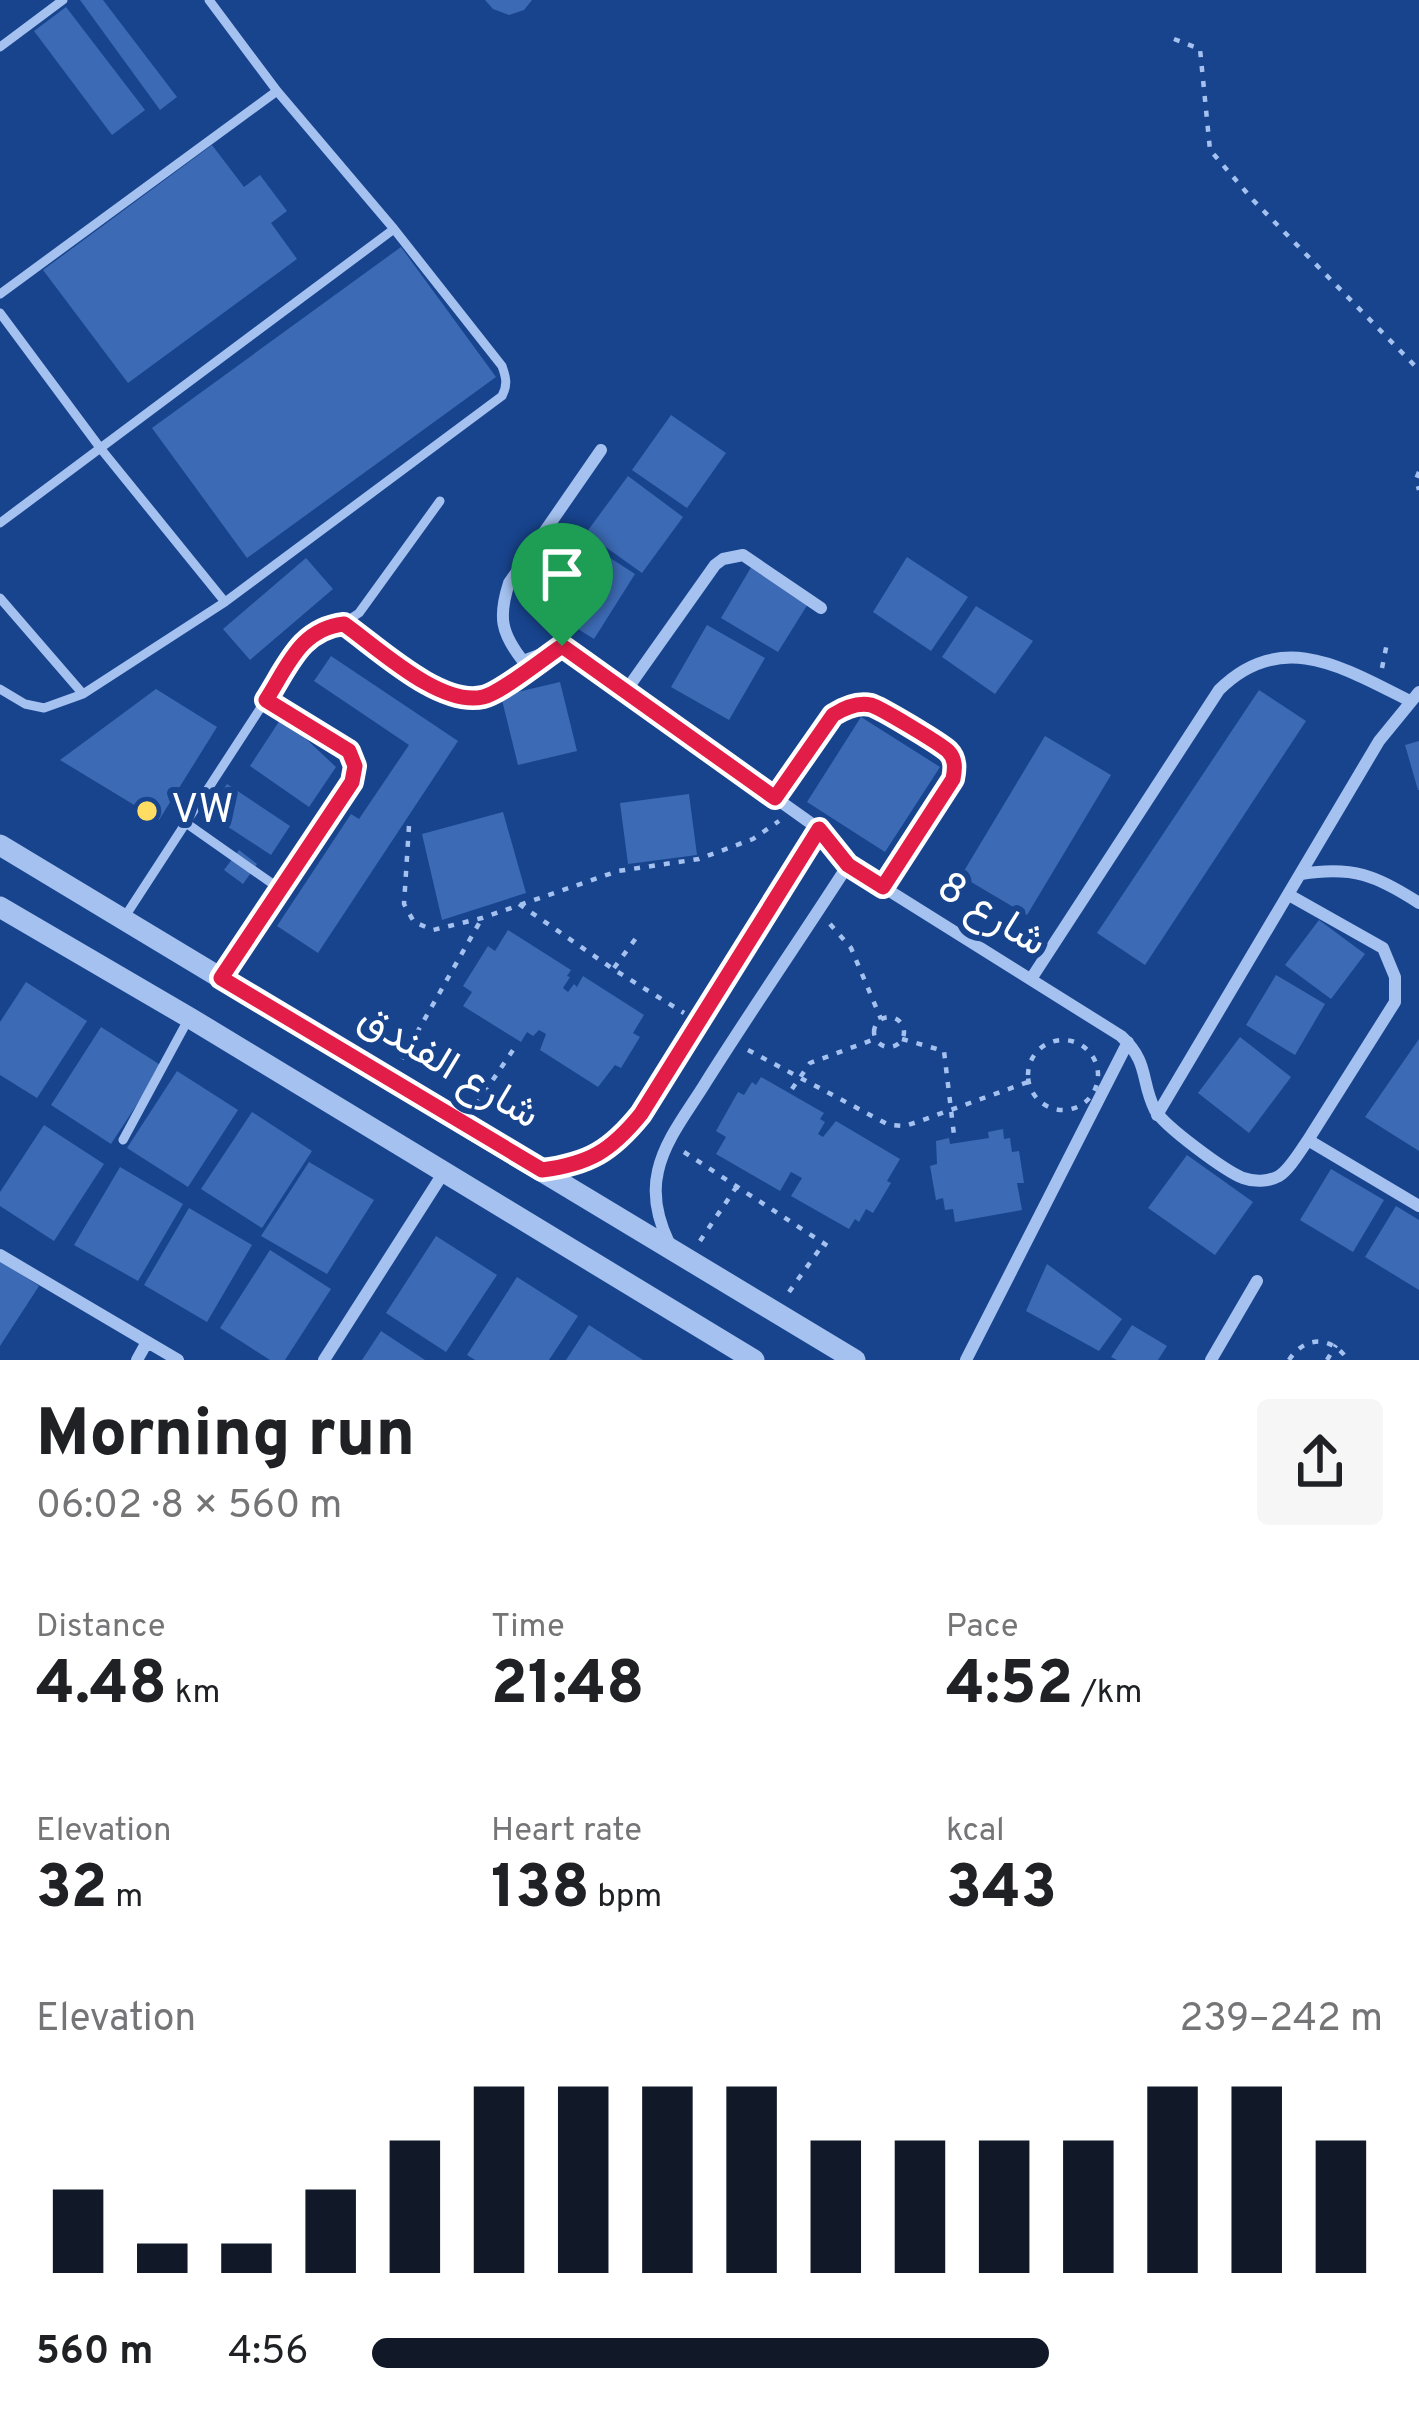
<!DOCTYPE html>
<html lang="en">
<head>
<meta charset="utf-8">
<style>
	:root { --surface:#fff; --page:#f6f6f6; --text:#202124; --muted:#757577; --accent:#111827 }
	body { margin:0; font-family:Overpass,Vazirmatn,sans-serif; background:var(--page); color:var(--text); height:100vh; display:flex; flex-direction:column; font-size:45px; white-space:nowrap }
	* { box-sizing:border-box; margin:0 }
	p { font-size:39px; color:var(--muted) }
	.icon { flex:none; width:66px; height:66px; fill:none; stroke:currentColor; stroke-width:2; stroke-linecap:round; stroke-linejoin:round }
	.map { position:relative; height:1360px; overflow:hidden }
	.side { display:flex; flex-direction:column; background:var(--surface); flex:1 }
	.side>* { flex:none }
	.pin { position:absolute; display:grid; place-items:center; width:102px; height:102px; color:#fff; margin:-123px -51px; border-radius:50% 50% 50% 0; rotate:-45deg; box-shadow:0 0 12px #0007 }
	.pin .icon { rotate:45deg }
	.round { display:grid; place-items:center; flex:none; width:126px; height:126px; border-radius:12px; background:var(--page) }
	.summary { display:flex; align-items:center; justify-content:space-between; height:204px; padding:0 36px }
	h1 { font-size:66px; font-weight:800; line-height:90px }
	.stats { display:grid; grid-template-columns:repeat(3,1fr); gap:18px; height:204px; padding:12px 36px }
	.stats div { display:grid; align-content:center }
	.stats b { font-size:60px; font-weight:800 }
	.stats small { font-size:33px; font-weight:400 }
	.stats p { font-size:33px }
	.chart { height:336px; padding:24px 36px }
	.chart p { display:flex; justify-content:space-between }
	.chart svg { width:100%; height:216px; margin-top:12px; stroke:var(--accent); stroke-width:6 }
	ul { padding:0 36px; list-style:none; font-size:39px }
	li { display:grid; grid-template-columns:192px 144px 1fr; align-items:center; height:90px }
	li i { height:30px; border-radius:15px; background:var(--accent) }
	.map>svg:first-child { display:block }
	.building { fill:#3c6ab4 }
	.lines { fill:none; stroke-linecap:round; stroke-linejoin:round }
	.path { stroke:#a4c1ef; stroke-width:4.5; stroke-dasharray:6 9; stroke-linecap:butt }
	.service { stroke:#a4c1ef; stroke-width:9 }
	.minor { stroke:#a4c1ef; stroke-width:12 }
	.tertiary { stroke:#a4c1ef; stroke-width:21 }
	.route-casing { stroke:#fff; stroke-width:24 }
	.route { stroke:#e11d48; stroke-width:15 }
	.poi-dot { fill:#ffdc62; stroke:#18448e; stroke-width:4.5 }
	.labels { text-anchor:middle; dominant-baseline:central; stroke-width:12; stroke-linejoin:round; paint-order:stroke }
	.poi-label { font-size:42px; fill:#fff; stroke:#18448e; text-anchor:start }
	.street-label { font-size:42px; fill:#fff; stroke:#18448e }
</style>
</head>
<body>
<div class="map">
<svg width="1419" height="1360" viewBox="0 0 1419 1360">
	<rect width="100%" height="100%" fill="#18448e"/>
	<path class="building" d="M80,0h23l74,97 -17,13z
		M485,0h47l-8,10 -15,5 -16,-6z
		M66,7l79,103 -33,25 -78,-104z
		M212,145l32,42 16,-12 27,36 -16,12 26,36 -169,124 -85,-113z
		M401,247l95,130 -249,181 -95,-130z
		M671,415l55,38 -39,55 -55,-38z
		M628,476l55,41 -41,56 -56,-40z
		M584,541l51,33 -41,65 -51,-32z
		M907,557l61,40 -37,54 -58,-39z
		M306,558l27,31 -83,71 -27,-31z
		M753,564l58,35 -33,53 -57,-34z
		M976,606l57,35 -38,53 -53,-37z
		M707,625l58,33 -36,62 -58,-33z
		M331,656l127,85 -140,212 -41,-27 74,-112 8,5 50,-74 -95,-64z
		M560,682l17,69 -59,14 -17,-69z
		M156,689l61,38 -58,93 -99,-60z
		M1259,690l47,31 -161,244 -48,-32z
		M861,717l79,50 -55,85 -78,-50z
		M280,720l7,1 49,46 -27,40 -59,-41z
		M1045,736l66,39 -84,140 -66,-39z
		M1419,741v49h-1l-13,-45z
		M227,784l63,42 -19,29 -64,-42z
		M689,794l8,61 -69,9 -8,-61z
		M503,812l23,81 -84,27 -20,-86z
		M239,850l18,14 -14,20 -19,-14z
		M1319,920l46,34 -34,45 -46,-34z
		M508,930l63,40 -4,6 3,1 -7,11 5,4 6,-8 3,3 6,-11 61,39 -11,18 7,4 -19,31 -6,-3 -17,22 -58,-37 6,-16 -7,-4 -6,6 -6,-4 -6,10 -58,-36 9,-14 -9,-6 25,-40 7,5z
		M1276,975l49,29 -30,51 -49,-30z
		M26,982l61,39 -50,77 -37,-23v-53z
		M101,1027l61,39 -51,78 -60,-39z
		M1240,1037l51,40 -42,56 -51,-40z
		M1419,1039v112l-54,-34z
		M177,1071l61,39 -50,77 -61,-39z
		M761,1077l63,36 -4,6 5,3 -7,12 5,3 13,-16 64,38 -13,22 4,2 -18,30 -7,-4 -7,13 -4,-3 -6,10 -58,-33 11,-18 -11,-6 -11,19 -64,-37 10,-17 -10,-6 22,-39 6,3 8,-13 4,3z
		M252,1112l60,39 -50,77 -61,-39z
		M44,1125l60,39 -50,77 -54,-35v-14z
		M1003,1129l1,10 6,-1 2,14 7,-1 5,32h-7l5,27 -67,12 -2,-13 -8,1 -2,-12 -7,2 -6,-34 7,-2 -1,-23 13,-3 1,6 39,-6 -1,-6z
		M1187,1155l66,47 -38,53 -67,-47z
		M309,1162l65,38 -47,74 -66,-38z
		M120,1167l63,37 -45,77 -64,-36z
		M1331,1169l53,31 -31,52 -53,-32z
		M1396,1206l23,14v70l-54,-33z
		M189,1208l63,37 -45,77 -63,-37z
		M436,1236l61,39 -51,77 -60,-39z
		M270,1250l61,39 -46,71h-15l-50,-32z
		M0,1260l39,26 -39,60z
		M1047,1264l75,55 -23,32 -73,-40z
		M517,1277l61,39 -29,44h-74l-8,-5z
		M589,1325l54,35h-77z
		M1132,1325l35,21 -9,14h-41l-6,-3z
		M381,1331l44,29h-63z"/>
	<g class="lines">
		<path class="path" d="M1174,39l26,10 10,101 43,50 166,170
			M1419,472l-3,7 3,11
			M1382,668l5,-25
			M409,826l-5,78 10,18 19,8 49,-12 136,-47 81,-12 54,-20 26,-18
			M519,904l94,65 71,44
			M830,924l21,24 30,71
			M614,968l22,-30
			M874 1032a15 15 0 1 1 30 0a15 15 0 1 1-30 0Z
			M902,1039l42,12 10,84
			M1028 1075a35 35 0 1 1 70 0a35 35 0 1 1-70 0Z
			M748,1050l141,75 16,1 15,-5 108,-39
			M402,1059l80,-141
			M792,1089l18,-26 65,-24
			M476,1105l37,-55
			M684,1152l150,98
			M700,1241l37,-55
			M789,1292l35,-49
			M1289,1360c16,-25 43,-24 59,0
			M1327,1360l9,-15"/>
		<path class="service" d="M0,47l63,-47
			M0,294l277,-203
			M0,313l101,136 124,153
			M0,523l394,-294
			M0,598l83,96
			M344,624c34,24 97,84 140,73 18,-5 47,-31 63,-42
			M0,689l25,15 19,4 39,-14 142,-92 277,-206c6,-11 4,-19 0,-30l-108,-137 -117,-138 -68,-91
			M186,823l94,66
			M124,918l182,-280c20,-14 34,-11 53,-25l81,-112
			M221,978l131,-196c2,-10 4,-19 -2,-29 -9,-14 -66,-42 -84,-53
			M123,1140l66,-122"/>
		<path class="minor" d="M601,450l-92,133c-11,34 -8,50 14,78l39,-15 257,183 29,36 273,171c29,27 19,44 34,74 9,16 70,61 88,68 11,4 25,4 36,-2 11,-7 21,-25 29,-36l111,66
			M625,692l90,-127 8,-6 20,-4 78,53
			M775,798c16,-23 43,-77 67,-89 9,-4 18,-6 27,-4 12,2 72,39 80,48 7,8 6,16 4,26l-70,108
			M1301,874c52,-8 75,1 118,29
			M1289,895l94,53 12,29v25l-87,138
			M1031,979l188,-289c62,-62 125,-22 191,11
			M1157,1115l222,-374 40,-49
			M542,1170c47,-6 69,-19 99,-56l178,-285
			M669,1243c-11,-23 -17,-47 -11,-72 7,-32 31,-61 48,-89 46,-73 95,-144 142,-217
			M0,1255l178,105
			M137,1360l10,-18
			M324,1360l120,-188
			M966,1360l162,-318
			M1211,1360l46,-79"/>
		<path class="tertiary" d="M0,845l855,515
			M0,907l190,111 564,342"/>
	</g>
	<g class="lines">
		<g class="route-casing">
			<path id="route" d="M344,624c34,24 96,83 139,73 18,-4 61,-39 79,-51l213,152 58,-83c11,-7 24,-13 38,-10 10,3 68,38 77,46 8,8 7,18 5,28l-70,108 -35,-22 -29,-36 -178,285c-30,37 -52,50 -99,56l-321,-192 131,-196 3,-16 -6,-15 -83,-51c22,-34 34,-71 78,-76z"/>
		</g>
		<use href="#route" class="route"/>
	</g>
	<circle class="poi-dot" cx="147" cy="811" r="12"/>
	<g class="labels">
		<g class="poi-label">
			<text x="171" y="811">VW</text>
		</g>
		<g class="street-label">
			<text transform="translate(991 916) rotate(32)">شارع 8</text>
			<text transform="translate(448 1068) rotate(31)">شارع الفندق</text>
		</g>
	</g>
</svg>
<div class="pin" style="left:562px;top:646px;background:#1e9e55"><svg class="icon" aria-label="arrive" viewBox="0 0 24 24"><path d="M6 21V4h12l-3 4 3 4H6"/></svg></div>
</div>
<section class="side">
<div class="summary"><div><h1>Morning run</h1><p>06:02 · 8 × 560 m</p></div><a class="round"><svg class="icon" aria-label="share" viewBox="0 0 24 24"><path d="M12 15V3M7 8l5-5 5 5M5 13v7h14v-7"/></svg></a></div>
<div class="stats">
<div><p>Distance</p><b>4.48<small> km</small></b></div>
<div><p>Time</p><b>21:48</b></div>
<div><p>Pace</p><b>4:52<small> /km</small></b></div>
</div>
<div class="stats">
<div><p>Elevation</p><b>32<small> m</small></b></div>
<div><p>Heart rate</p><b>138<small> bpm</small></b></div>
<div><p>kcal</p><b>343</b></div>
</div>
<div class="chart"><p><span>Elevation</span>239–242 m</p>
<svg viewBox="0 0 160 44" preserveAspectRatio="none"><path d="M5 44V27M15 44V38M25 44V38M35 44V27M45 44V17M55 44V6M65 44V6M75 44V6M85 44V6M95 44V17M105 44V17M115 44V17M125 44V17M135 44V6M145 44V6M155 44V17"/></svg>
</div>
<ul>
<li><b>560 m</b>4:56<i style="width:67%"></i></li>
</ul>
</section>
</body>
</html>
